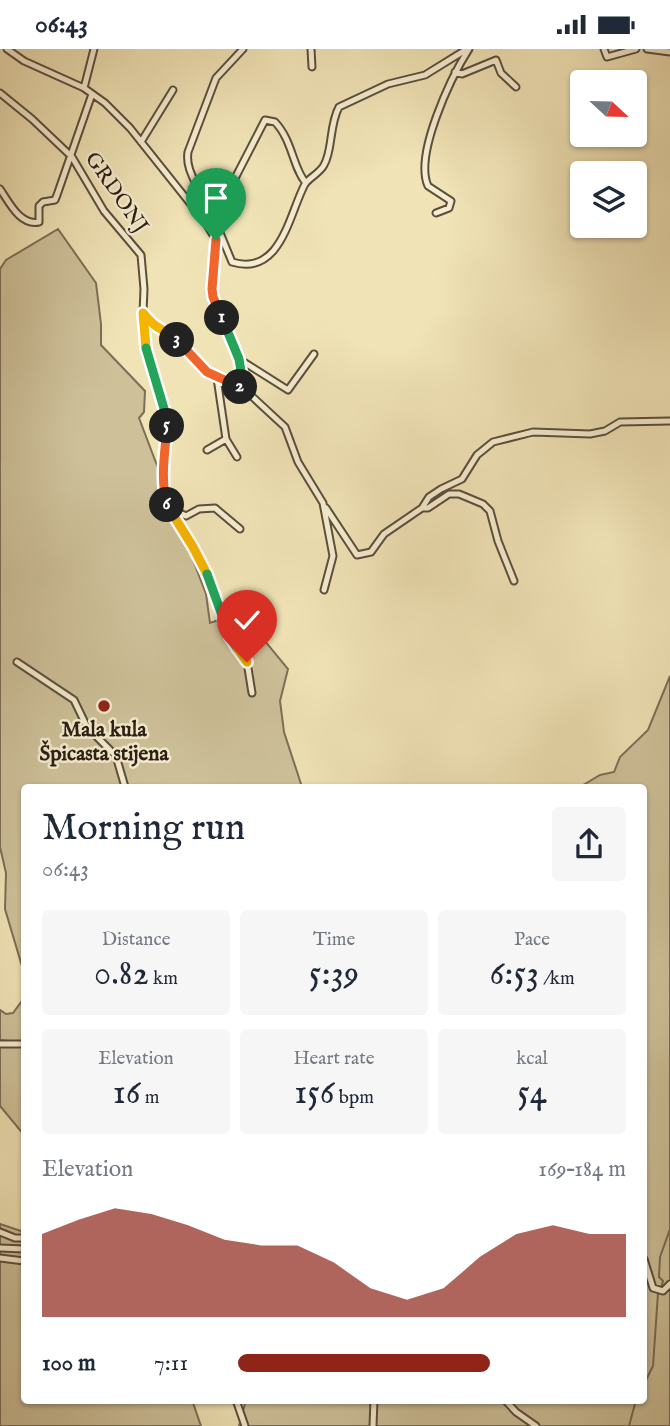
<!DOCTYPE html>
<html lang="en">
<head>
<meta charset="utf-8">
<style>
	:root { --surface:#fff; --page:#f6f6f7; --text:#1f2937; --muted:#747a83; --accent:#8f2418 }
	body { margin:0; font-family:"IM FELL English",serif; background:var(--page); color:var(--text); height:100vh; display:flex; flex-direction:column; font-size:26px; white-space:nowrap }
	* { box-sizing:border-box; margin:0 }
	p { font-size:23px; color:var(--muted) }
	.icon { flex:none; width:38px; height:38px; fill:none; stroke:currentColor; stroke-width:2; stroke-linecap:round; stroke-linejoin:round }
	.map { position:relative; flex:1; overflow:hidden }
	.sheet { position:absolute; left:21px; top:735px; width:626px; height:620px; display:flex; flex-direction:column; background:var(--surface); border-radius:7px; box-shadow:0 2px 5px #0004 }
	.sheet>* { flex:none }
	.needle { width:46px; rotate:112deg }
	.buttons { position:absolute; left:570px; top:21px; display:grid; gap:14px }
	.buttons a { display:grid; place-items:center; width:77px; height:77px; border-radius:7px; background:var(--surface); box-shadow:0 2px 5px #0004; font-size:35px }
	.pin { position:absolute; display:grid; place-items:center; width:60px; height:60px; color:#fff; margin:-72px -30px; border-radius:50% 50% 50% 0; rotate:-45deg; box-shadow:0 0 7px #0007 }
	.pin .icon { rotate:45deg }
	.km { position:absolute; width:35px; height:35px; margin:-18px; border-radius:50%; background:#222; color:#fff; font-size:19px; line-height:35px; text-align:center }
	.round { display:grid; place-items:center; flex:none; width:74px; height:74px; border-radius:7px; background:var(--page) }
	.summary { display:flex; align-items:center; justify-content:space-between; height:119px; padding:0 21px }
	h1 { font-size:38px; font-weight:600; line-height:52px }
	.stats { display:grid; grid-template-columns:repeat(3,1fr); gap:10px; height:119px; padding:7px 21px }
	.stats div { display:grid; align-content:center; border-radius:7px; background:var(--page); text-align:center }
	.stats b { font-size:35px; font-weight:600 }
	.stats small { font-size:19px; font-weight:400 }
	.stats p { font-size:19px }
	.chart { height:196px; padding:14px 21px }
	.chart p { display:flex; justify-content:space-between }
	.chart svg { width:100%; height:126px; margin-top:7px; fill:var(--accent); opacity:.7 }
	ul { padding:0 21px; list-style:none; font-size:23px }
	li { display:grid; grid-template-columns:112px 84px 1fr; align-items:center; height:52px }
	li i { height:18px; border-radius:9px; background:var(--accent) }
	.status { display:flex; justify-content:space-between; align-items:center; height:49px; padding:0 35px; background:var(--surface); direction:ltr }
	.status svg { height:19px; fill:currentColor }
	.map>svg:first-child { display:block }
	.green { fill:#cec19a; stroke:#7c6f57; stroke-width:2 }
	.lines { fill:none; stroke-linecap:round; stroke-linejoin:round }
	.stream { stroke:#796c54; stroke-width:2 }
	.street-casing { stroke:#5c4e3c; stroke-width:9 }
	.street { stroke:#f5edd0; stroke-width:5 }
	.split-1-casing { stroke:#fff; stroke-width:14 }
	.split-2-casing { stroke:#fff; stroke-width:14 }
	.split-3-casing { stroke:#fff; stroke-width:14 }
	.split-4-casing { stroke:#fff; stroke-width:14 }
	.split-5-casing { stroke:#fff; stroke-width:14 }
	.split-6-casing { stroke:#fff; stroke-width:14 }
	.split-7-casing { stroke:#fff; stroke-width:14 }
	.split-8-casing { stroke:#fff; stroke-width:14 }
	.split-9-casing { stroke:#fff; stroke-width:14 }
	.split-1 { stroke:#f0652b; stroke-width:9 }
	.split-2 { stroke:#22a559; stroke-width:9 }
	.split-3 { stroke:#f0652b; stroke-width:9 }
	.split-4 { stroke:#f5b400; stroke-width:9 }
	.split-5 { stroke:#22a559; stroke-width:9 }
	.split-6 { stroke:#f0652b; stroke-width:9 }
	.split-7 { stroke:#f5b400; stroke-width:9 }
	.split-8 { stroke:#22a559; stroke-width:9 }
	.split-9 { stroke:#f5b400; stroke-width:9 }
	.poi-dot { fill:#8f2418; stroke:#f5edd0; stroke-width:2.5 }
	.labels { text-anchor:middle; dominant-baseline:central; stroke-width:5; stroke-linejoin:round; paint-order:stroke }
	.street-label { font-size:21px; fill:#2a1d14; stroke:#f5edd0 }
	.poi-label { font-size:21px; font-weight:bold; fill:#2a1d14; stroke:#f5edd0 }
</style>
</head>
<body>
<div class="status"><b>06:43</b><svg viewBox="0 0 49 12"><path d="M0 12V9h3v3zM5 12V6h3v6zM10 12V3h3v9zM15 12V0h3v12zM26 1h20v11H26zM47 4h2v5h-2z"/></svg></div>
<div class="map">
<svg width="670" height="1377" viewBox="0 0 670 1377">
	<rect width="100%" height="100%" fill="#f0e3b6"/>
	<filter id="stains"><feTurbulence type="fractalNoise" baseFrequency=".00286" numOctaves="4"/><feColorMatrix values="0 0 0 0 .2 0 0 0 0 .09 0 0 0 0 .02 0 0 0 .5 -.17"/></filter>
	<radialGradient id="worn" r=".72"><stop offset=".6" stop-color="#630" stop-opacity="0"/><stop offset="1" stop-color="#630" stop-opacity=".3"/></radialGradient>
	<path class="green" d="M58,180l38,54 5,41v21l44,46 -1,21 -5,6 67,176 4,29 20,-7 16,2 42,51 -8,32 4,31 18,55h-278v186l-19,-64 1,-36 -6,-26v-578l6,-9z
		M670,627v750h-431l7,-26h398v-613h-64l20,-12 14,-3 6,-15 28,-27z
		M24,949v42l-8,2 -16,-2v-30l6,4 7,-1z
		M0,997h24v89l-24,-29z
		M0,1175l24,8v168h168l9,26h-201z"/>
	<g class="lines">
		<path class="stream" d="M661,1239l2,-7 -4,-4 1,-20 10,-28
			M644,1335l9,-18 5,-73
			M629,1377l7,-26"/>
		<g class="street-casing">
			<path id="street" d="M7,0l17,12 60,27 21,15 25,25 75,94 11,18 -3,57 26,62v13l5,17 41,38 13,35 25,41 10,53 -9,34
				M311,0l1,18
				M604,0l3,8 29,-8
				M647,0l23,3
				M455,23l7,2 34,-14 5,13 15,14
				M84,39l10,-39
				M0,44l32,26 40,38 32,54 37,44 3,34 -1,24 3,37 19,62 2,13 -4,64 5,17 34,57 30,78 12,13 3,8 5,31
				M141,93l32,-52
				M0,140c9,13 20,37 39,33v-16l4,-4 12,-2 2,-5 35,-101
				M436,164l13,-5 2,-7 -23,-15c-14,-31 23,-109 41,-137
				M205,173c5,-28 -21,-45 -17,-70l28,-74 27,-29
				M218,179l14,34c49,15 57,-48 73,-78 5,-7 15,-11 19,-19 9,-15 5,-40 15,-58l49,-23 37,-9 42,-26
				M218,181l6,-28 7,-16 34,-66 10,2c18,19 18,47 31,61
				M143,264l11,14 15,6 38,39 37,17
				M239,310l49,31 26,-36
				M226,390l11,18
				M207,401l19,-11 -9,-61
				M170,459l16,8 13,-7 16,-1 25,21
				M326,459l31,47 14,-3 13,-18 38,-26 7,-11 12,-8 21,-10 15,-24 16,-13 40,-10 57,2 15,-3 15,-9 50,-1
				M422,459h6l21,-14h10l24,10 7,7 8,30 16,40
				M17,613l57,38 13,27 29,29 9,31
				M0,995h24
				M0,1183l15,6h9
				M0,1199l24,1
				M0,1209l24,3
				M644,1210l9,29 10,3 7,-7
				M236,1351l9,26
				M505,1351l11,12 20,14
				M373,1377l1,-26"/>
		</g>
		<use href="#street" class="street"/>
	</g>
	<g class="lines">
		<g class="split-1-casing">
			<path id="split-1" d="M216,191l-4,49 1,8 9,21"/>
		</g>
		<g class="split-2-casing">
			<path id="split-2" d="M222,269l17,41 5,30 -4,-2"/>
		</g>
		<g class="split-3-casing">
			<path id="split-3" d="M177,291l30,32 33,15"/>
		</g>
		<g class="split-4-casing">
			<path id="split-4" d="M146,299l-3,-35c13,17 20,15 34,27"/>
		</g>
		<g class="split-5-casing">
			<path id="split-5" d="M146,299l19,64 2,14"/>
		</g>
		<g class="split-6-casing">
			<path id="split-6" d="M167,377c-2,27 -7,52 0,79"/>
		</g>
		<g class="split-7-casing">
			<path id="split-7" d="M167,456l26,42 14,27"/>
		</g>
		<g class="split-8-casing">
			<path id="split-8" d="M207,525l23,63 7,11"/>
		</g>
		<g class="split-9-casing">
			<path id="split-9" d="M237,599l10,14"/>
		</g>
		<use href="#split-1" class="split-1"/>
		<use href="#split-2" class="split-2"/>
		<use href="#split-3" class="split-3"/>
		<use href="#split-4" class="split-4"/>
		<use href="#split-5" class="split-5"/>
		<use href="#split-6" class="split-6"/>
		<use href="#split-7" class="split-7"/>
		<use href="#split-8" class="split-8"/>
		<use href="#split-9" class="split-9"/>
	</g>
	<circle class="poi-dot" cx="104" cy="657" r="7"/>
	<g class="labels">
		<g class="street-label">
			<text transform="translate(116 144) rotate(55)">GRDONJ</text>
		</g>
		<g class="poi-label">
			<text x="104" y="681">Mala kula<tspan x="104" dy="24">Špicasta stijena</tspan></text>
		</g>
	</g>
	<rect width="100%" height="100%" filter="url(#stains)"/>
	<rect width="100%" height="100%" fill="url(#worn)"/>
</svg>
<div class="buttons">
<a><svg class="needle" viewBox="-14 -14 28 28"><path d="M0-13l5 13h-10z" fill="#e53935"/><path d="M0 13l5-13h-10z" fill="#747a83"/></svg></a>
<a><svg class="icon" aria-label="layers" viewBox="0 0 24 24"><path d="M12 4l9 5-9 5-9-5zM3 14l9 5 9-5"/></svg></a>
</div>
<div class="pin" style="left:216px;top:191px;background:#1e9e55"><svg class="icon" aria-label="arrive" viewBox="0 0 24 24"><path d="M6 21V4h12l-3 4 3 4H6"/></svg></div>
<div class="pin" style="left:247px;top:613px;background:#d93025"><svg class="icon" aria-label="check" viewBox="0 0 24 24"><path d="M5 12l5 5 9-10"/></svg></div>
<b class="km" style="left:222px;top:269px">1</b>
<b class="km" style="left:240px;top:338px">2</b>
<b class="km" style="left:177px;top:291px">3</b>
<b class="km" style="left:167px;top:377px">5</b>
<b class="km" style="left:167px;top:456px">6</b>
<section class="sheet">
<div class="summary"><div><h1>Morning run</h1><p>06:43</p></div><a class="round"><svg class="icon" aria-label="share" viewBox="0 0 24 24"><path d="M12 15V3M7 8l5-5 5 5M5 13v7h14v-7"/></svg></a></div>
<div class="stats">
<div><p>Distance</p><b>0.82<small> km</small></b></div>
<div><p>Time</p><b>5:39</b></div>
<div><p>Pace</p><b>6:53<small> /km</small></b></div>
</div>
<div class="stats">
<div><p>Elevation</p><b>16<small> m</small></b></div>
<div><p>Heart rate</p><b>156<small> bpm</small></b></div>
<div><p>kcal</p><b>54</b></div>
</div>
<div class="chart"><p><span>Elevation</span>169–184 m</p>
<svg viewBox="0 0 160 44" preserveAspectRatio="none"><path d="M0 44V15L10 10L20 6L30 8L40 12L50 17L60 19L70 19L80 25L90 34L100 38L110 34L120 23L130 15L140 12L150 15L160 15V44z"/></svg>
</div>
<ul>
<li><b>100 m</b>7:11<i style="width:65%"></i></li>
</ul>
</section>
</div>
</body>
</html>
